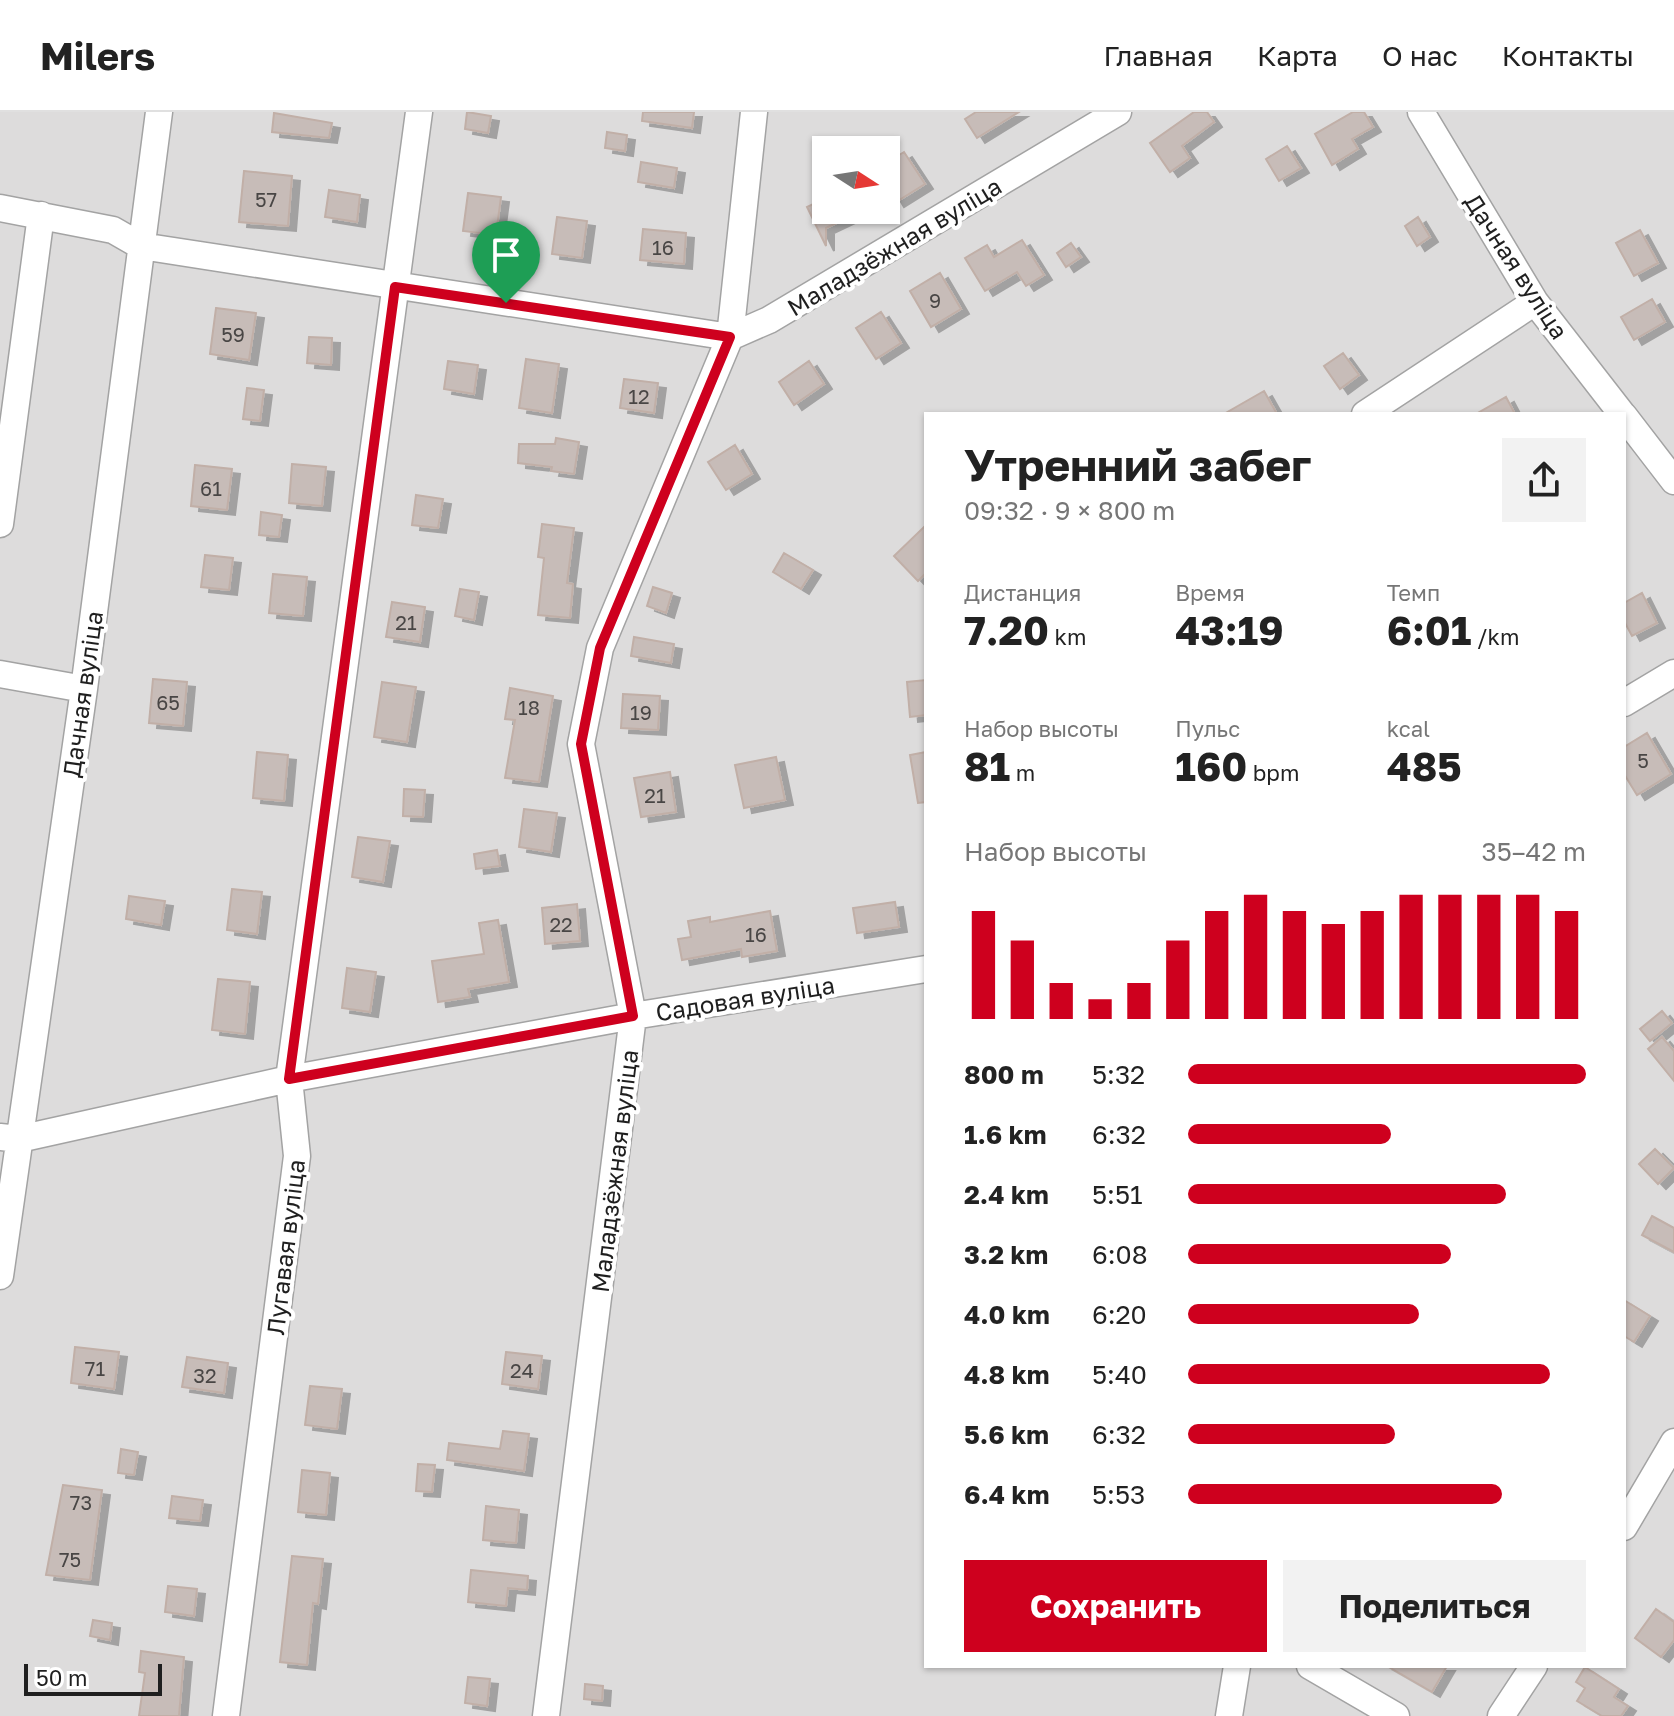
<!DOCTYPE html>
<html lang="ru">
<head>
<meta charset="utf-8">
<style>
	:root { --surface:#fff; --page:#f2f2f2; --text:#222; --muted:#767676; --line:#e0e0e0; --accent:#ce001e }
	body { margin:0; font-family:"Golos Text",sans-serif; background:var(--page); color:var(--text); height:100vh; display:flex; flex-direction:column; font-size:30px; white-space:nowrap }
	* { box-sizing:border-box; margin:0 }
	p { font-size:26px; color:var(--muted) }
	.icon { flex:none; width:44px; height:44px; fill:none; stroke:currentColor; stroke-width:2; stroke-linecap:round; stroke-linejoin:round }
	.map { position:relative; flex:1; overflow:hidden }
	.drawer { position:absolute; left:924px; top:300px; width:702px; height:1256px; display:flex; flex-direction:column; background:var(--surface); border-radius:0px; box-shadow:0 2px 6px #0004 }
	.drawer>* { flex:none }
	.needle { width:52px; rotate:102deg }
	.tools { position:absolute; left:812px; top:24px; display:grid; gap:16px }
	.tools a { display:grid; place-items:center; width:88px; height:88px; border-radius:0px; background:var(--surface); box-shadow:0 2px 6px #0004; font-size:40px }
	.scale { position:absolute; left:24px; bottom:20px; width:138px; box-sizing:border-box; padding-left:8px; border:4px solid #1f1f1f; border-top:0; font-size:22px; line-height:28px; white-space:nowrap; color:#1f1f1f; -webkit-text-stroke:6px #fff; paint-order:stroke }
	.pin { position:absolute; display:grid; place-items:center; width:68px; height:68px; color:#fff; margin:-82px -34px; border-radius:50% 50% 50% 0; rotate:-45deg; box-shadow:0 0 8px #0007 }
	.pin .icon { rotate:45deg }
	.round { display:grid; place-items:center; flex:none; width:84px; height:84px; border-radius:0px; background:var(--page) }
	.overview { display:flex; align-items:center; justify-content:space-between; height:136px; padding:0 40px }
	h1 { font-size:44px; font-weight:700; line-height:60px }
	.figures { display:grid; grid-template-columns:repeat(3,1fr); gap:12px; height:136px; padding:8px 40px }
	.figures div { display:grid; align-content:center }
	.figures b { font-size:40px; font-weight:700 }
	.figures small { font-size:22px; font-weight:400 }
	.figures p { font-size:22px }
	.chart { height:224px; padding:16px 40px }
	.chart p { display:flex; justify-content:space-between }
	.chart svg { width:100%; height:144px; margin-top:8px; stroke:var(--accent); stroke-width:6 }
	.primary-button { display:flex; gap:16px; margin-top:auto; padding:16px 40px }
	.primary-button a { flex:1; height:92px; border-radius:0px; background:var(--accent); color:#fff; font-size:32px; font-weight:700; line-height:92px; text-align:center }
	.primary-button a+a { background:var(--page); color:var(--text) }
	ul { padding:0 40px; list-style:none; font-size:26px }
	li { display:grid; grid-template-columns:128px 96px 1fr; align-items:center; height:60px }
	li i { height:20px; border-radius:10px; background:var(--accent) }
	header { display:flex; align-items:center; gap:48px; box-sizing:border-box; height:112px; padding:0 40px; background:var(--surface); border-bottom:2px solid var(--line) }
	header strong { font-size:38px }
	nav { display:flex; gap:44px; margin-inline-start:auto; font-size:28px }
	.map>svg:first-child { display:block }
	.residential { fill:#dddcdc; fill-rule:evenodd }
	.building { fill:#c7bcb8; stroke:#c1afa7; stroke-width:2; filter:url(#shadow) }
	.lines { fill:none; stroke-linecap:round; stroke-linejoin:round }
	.minor-casing { stroke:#a3a3a3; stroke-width:29 }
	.minor { stroke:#fff; stroke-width:26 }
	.route-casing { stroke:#fff; stroke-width:16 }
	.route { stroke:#ce001e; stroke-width:10 }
	.labels { text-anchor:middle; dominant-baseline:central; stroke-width:8; stroke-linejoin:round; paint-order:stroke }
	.number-label { font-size:20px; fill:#494645 }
	.street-label { font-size:24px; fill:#1f1f1f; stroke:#fff }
</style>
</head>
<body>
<header>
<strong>Milers</strong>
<nav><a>Главная</a><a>Карта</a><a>О нас</a><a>Контакты</a></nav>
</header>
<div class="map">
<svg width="1674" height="1604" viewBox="0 0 1674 1604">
	<defs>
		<filter id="shadow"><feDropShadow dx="8" dy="5" stdDeviation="0" flood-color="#0004"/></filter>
	</defs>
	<rect width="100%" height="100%" fill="#f0eae5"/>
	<path class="residential" d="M0,0h1674v1604h-1674zM826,38h60v60h-60zM926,302h698v1252h-698z"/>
	<path class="building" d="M467,0l24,4 -3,17 -23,-4z
		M643,0h51l-2,16 -50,-7z
		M976,0h43l-42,26 -12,-19z
		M1194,0h13l7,10 -32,24 8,12 -20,14 -20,-29z
		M1353,0h11l9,15 -21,12 6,10 -26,16 -17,-31z
		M274,1l58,10 -3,15 -57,-6z
		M607,20l20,3 -2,16 -20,-3z
		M1287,34l14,22 -22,13 -13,-22z
		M904,40l21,32 -29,18 -10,-17v-22z
		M641,50l36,6 -3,20 -36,-6z
		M244,59l48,5 -4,50 -49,-4z
		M329,78l31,5 -3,27 -32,-5z
		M468,81l33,4 -5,38 -33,-4z
		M826,86v12h38l-38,18v18l-19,-39z
		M557,105l30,4 -5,37 -30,-4z
		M1418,105l12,20 -13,9 -12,-20z
		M643,117l43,4 -2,31 -44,-4z
		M1640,118l18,33 -24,13 -18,-33z
		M1022,128l22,35 -18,11 -9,-14 -32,19 -20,-33 22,-13 7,12z
		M1071,131l10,14 -15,10 -9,-14z
		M940,161l21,36 -30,18 -21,-36z
		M1652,187l13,23 -31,18 -13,-23z
		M216,196l40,5 -7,47 -39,-6z
		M881,200l20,31 -25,16 -20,-31z
		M309,225l23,1 -1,27 -24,-2z
		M1343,241l16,22 -19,14 -16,-23z
		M526,247l33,5 -7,49 -33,-5z
		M448,249l30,4 -4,29 -30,-5z
		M809,249l15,23 -30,21 -15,-23z
		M624,267l34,4 -4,30 -34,-5z
		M247,276l17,2 -4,31 -17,-2z
		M1264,279l13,23h-53z
		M1506,285l9,17h-39z
		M556,326l23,4 -5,32 -23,-3 1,-4 -34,-4 1,-19h36z
		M735,333l17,29 -26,16 -18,-28z
		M292,352l34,3 -4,39 -33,-3z
		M195,353l37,4 -5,41 -36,-4z
		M416,383l27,4 -5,29 -26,-3z
		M261,400l21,3 -3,22 -20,-2z
		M542,412l32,4 -7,55 6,1 -3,34 -32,-3 6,-57 -6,-1z
		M926,413v48l-8,8 -24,-25z
		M784,441l29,17 -12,19 -28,-17z
		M205,443l28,3 -4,32 -28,-3z
		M273,462l34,3 -4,39 -34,-3z
		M653,475l19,6 -6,20 -19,-7z
		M460,477l19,3 -5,28 -19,-4z
		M1642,481l15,30 -25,13 -8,-15v-18z
		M392,490l33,5 -5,35 -34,-5z
		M634,525l40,7 -3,19 -40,-7z
		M153,567l34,3 -4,44 -34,-3z
		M926,568v35l-16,2 -3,-35z
		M382,570l34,5 -9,55 -33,-5z
		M510,576l43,8 -14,86 -34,-4 10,-58 -10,-1z
		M623,582l37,2 -2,34 -37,-2z
		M1647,621l24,41 -34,21 -13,-21v-27z
		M257,640l31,3 -4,46 -31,-3z
		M926,640v50l-8,1 -8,-48z
		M776,645l9,43 -41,8 -9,-43z
		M670,660l6,40 -35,5 -7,-39z
		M404,677l21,1 -2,27 -20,-1z
		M524,697l33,4 -6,39 -32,-5z
		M358,725l32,4 -7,41 -31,-5z
		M497,738l3,16 -24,3 -2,-15z
		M232,777l30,3 -5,42 -30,-4z
		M129,784l36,5 -4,24 -35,-6z
		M895,790l4,25 -42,6 -4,-25z
		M577,792l3,37 -35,3 -3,-36z
		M770,799l7,40 -35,6 -1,-8 -59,11 -4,-21 13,-2 -3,-16 22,-4v5z
		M498,808l11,62 -41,7 2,8 -32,5 -6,-41 52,-7 -5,-31z
		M347,856l29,4 -6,40 -28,-4z
		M218,867l32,3 -5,52 -33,-4z
		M1662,899l10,12 -22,18 -10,-12z
		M1662,925l12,14v30l-26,-32z
		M1655,1037l19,19 -16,16 -19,-20z
		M1652,1104l22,12v24l-32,-17z
		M1624,1188l26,16 -16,26 -10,-6z
		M75,1235l44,5 -5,37 -43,-6z
		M506,1240l36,4 -4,33 -36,-5z
		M187,1245l41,6 -4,30 -42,-6z
		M310,1274l32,3 -5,40 -32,-4z
		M503,1319l26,3 -5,37 -77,-11 2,-17 51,6z
		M121,1337l17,3 -4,23 -16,-2z
		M418,1352l17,1 -3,27 -16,-1z
		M302,1358l28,3 -4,42 -28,-3z
		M63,1373l39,5 -12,90 -44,-5z
		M172,1384l31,4 -3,21 -31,-3z
		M486,1394l33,4 -3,33 -33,-3z
		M292,1444l31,3 -5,45 -5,-1 -6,62 -27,-3z
		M471,1458l57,6 -1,14 -19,-2 -2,18 -38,-4z
		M168,1474l29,3 -3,27 -29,-4z
		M1656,1497l18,13v18l-13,17 -26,-19z
		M93,1508l19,3 -2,17 -20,-4z
		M141,1539l43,6 -5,59h-40l6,-43 -6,-1z
		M1387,1554h60l-15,26z
		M1585,1555l34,22 -5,8 14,9 -7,10h-19l-25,-15 8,-13 -9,-6z
		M468,1565l22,2 -3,27 -22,-3z
		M585,1572l18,2 -1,15 -18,-2z"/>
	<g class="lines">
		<g class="minor-casing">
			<path id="minor" d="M1421,0l114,190 87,112
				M0,96l113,22 28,16 589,91 24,-225
				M1365,302l170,-112
				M1624,304l50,65
				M0,412l41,-309
				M0,562l84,15
				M1624,591l50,-30
				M0,1025l19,2 270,-60 344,-63 293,-47
				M0,1164l84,-587 75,-577
				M1624,1415l50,-85
				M1310,1554l86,50
				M226,1604l71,-560 -8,-77 130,-967
				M546,1604l87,-700 -52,-272 19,-96 130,-311 39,-17 349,-208
				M1229,1604l8,-50
				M1501,1604l33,-50"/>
		</g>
		<use href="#minor" class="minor"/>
	</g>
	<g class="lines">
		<g class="route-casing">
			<path id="route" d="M395,175l335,50 -130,311 -19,96 52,272 -344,63z"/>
		</g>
		<use href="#route" class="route"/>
	</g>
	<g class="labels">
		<g class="number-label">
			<text x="266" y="87">57</text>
			<text x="663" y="135">16</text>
			<text x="935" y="188">9</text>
			<text x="233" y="222">59</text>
			<text x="639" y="284">12</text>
			<text x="211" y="376">61</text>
			<text x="406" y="510">21</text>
			<text x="168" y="590">65</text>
			<text x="529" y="595">18</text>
			<text x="641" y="600">19</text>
			<text x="1643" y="648">5</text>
			<text x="655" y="683">21</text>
			<text x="561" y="812">22</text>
			<text x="756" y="822">16</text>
			<text x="95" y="1256">71</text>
			<text x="522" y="1258">24</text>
			<text x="205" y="1263">32</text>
			<text x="81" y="1390">73</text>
			<text x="70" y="1447">75</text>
		</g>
		<g class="street-label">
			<text transform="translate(894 134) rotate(-31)">Маладзёжная вуліца</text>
			<text transform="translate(1517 154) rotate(57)">Дачная вуліца</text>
			<text transform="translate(82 582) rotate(-82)">Дачная вуліца</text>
			<text transform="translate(745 886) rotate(-9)">Садовая вуліца</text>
			<text transform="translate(614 1059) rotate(-83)">Маладзёжная вуліца</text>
			<text transform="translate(285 1135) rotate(-83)">Лугавая вуліца</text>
		</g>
	</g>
</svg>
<div class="tools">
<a><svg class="needle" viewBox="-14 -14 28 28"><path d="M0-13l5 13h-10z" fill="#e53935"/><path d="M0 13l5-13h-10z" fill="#767676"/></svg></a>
</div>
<div class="scale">50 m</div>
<div class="pin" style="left:506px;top:191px;background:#1e9e55"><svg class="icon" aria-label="arrive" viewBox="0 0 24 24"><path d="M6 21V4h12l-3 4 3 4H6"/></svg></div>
<section class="drawer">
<div class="overview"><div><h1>Утренний забег</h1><p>09:32 · 9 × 800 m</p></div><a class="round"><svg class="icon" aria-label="share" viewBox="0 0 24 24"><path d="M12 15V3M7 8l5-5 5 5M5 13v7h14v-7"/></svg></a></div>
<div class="figures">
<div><p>Дистанция</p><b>7.20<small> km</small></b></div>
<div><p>Время</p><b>43:19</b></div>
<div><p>Темп</p><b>6:01<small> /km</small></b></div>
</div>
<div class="figures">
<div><p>Набор высоты</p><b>81<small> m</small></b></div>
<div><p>Пульс</p><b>160<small> bpm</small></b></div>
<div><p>kcal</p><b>485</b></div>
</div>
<div class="chart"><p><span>Набор высоты</span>35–42 m</p>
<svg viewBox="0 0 160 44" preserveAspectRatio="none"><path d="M5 44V11M15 44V20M25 44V33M35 44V38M45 44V33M55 44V20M65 44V11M75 44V6M85 44V11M95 44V15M105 44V11M115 44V6M125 44V6M135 44V6M145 44V6M155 44V11"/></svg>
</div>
<ul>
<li><b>800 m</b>5:32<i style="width:100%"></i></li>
<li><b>1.6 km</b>6:32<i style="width:51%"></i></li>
<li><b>2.4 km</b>5:51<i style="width:80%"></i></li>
<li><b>3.2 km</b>6:08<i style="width:66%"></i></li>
<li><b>4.0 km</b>6:20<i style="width:58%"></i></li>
<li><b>4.8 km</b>5:40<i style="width:91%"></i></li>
<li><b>5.6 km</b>6:32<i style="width:52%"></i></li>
<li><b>6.4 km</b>5:53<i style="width:79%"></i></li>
</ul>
<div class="primary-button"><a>Сохранить</a><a>Поделиться</a></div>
</section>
</div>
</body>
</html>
